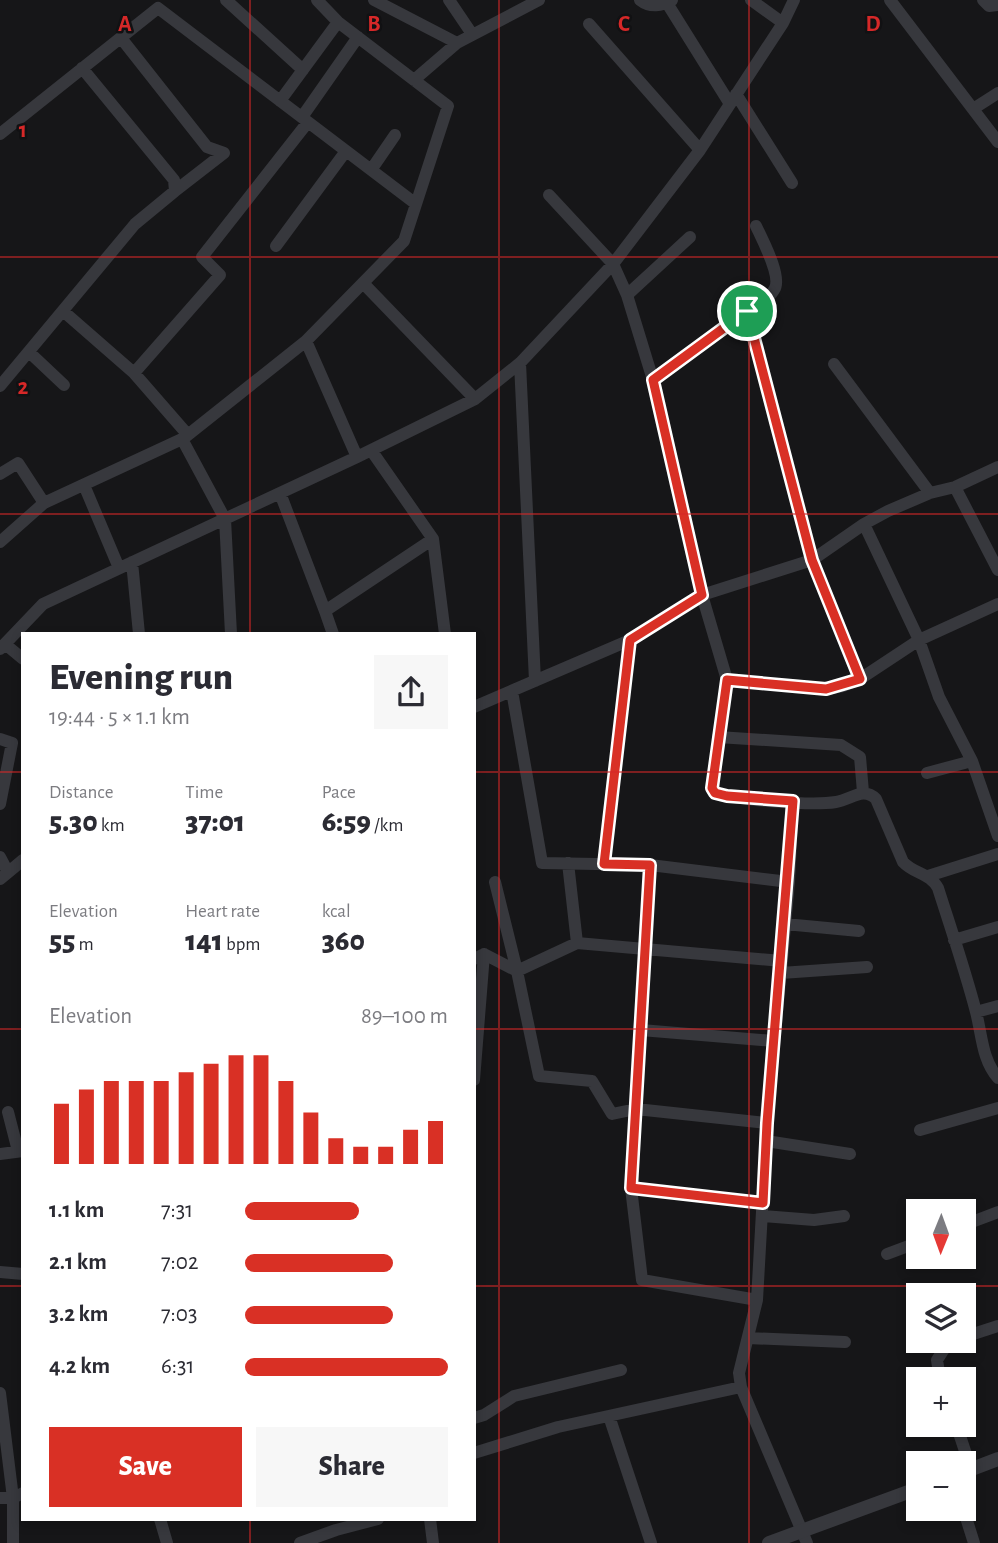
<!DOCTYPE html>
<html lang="en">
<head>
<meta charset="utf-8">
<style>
	:root { --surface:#fff; --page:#f7f7f7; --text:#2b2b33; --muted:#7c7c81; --accent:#d93025 }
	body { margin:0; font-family:"Alegreya Sans",sans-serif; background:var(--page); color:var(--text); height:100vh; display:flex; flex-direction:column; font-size:26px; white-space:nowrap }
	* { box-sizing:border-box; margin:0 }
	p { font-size:23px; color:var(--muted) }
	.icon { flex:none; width:38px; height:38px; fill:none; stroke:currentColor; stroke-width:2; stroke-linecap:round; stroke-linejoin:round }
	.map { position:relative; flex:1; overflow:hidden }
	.drawer { position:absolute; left:21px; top:632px; width:455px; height:889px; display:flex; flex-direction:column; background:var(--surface); border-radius:0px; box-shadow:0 4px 10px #0003 }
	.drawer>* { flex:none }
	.needle { width:46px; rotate:181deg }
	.tools { position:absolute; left:906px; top:1199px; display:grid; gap:14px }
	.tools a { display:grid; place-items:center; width:70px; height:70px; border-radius:0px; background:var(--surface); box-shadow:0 4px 10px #0003; font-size:35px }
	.pin { position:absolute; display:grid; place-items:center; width:60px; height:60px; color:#fff; margin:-30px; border:4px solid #fff; border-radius:50%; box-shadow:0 2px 7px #0007 }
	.round { display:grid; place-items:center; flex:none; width:74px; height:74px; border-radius:0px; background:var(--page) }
	.head { display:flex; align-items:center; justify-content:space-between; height:119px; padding:0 28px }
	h1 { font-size:38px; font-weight:800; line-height:52px }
	.figures { display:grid; grid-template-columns:repeat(3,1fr); gap:10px; height:119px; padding:7px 28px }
	.figures div { display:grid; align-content:center }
	.figures b { font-size:30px; font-weight:800 }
	.figures small { font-size:19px; font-weight:400 }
	.figures p { font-size:19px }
	.chart { height:196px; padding:14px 28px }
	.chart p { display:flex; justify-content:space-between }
	.chart svg { width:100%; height:126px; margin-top:7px; stroke:var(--accent); stroke-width:6 }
	.button { display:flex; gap:14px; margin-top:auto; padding:14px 28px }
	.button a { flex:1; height:80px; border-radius:0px; background:var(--accent); color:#fff; font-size:28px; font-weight:800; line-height:80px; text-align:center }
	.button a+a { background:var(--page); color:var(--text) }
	ul { padding:0 28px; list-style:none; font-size:23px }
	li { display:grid; grid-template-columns:112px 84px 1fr; align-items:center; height:52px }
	li i { height:18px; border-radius:9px; background:var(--accent) }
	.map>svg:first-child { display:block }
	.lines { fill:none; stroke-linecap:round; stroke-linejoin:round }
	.minor { stroke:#37383d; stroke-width:12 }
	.tertiary { stroke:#37383d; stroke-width:14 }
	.route-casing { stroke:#fff; stroke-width:14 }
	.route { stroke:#d93025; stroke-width:9 }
	.grid { fill:none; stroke:#d62828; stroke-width:2; stroke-opacity:0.55 }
	.grid-label { font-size:23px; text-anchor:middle; font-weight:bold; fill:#d62828; stroke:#111113; stroke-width:5; stroke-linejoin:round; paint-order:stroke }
</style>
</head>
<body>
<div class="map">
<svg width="998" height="1543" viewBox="0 0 998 1543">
	<rect width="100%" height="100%" fill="#161618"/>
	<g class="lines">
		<path class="minor" d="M226,0l77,70
			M374,0l83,43 82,-43
			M449,0l23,34
			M640,0c10,8 22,6 32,0
			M751,0l32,23
			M890,0l108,142
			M983,0l6,6 9,-1
			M667,3l63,101
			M589,24l111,126
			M121,38l86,109 17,6 -49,38
			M414,80l43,-37
			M736,94l56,89
			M280,101l58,-79
			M973,109l25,-16
			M302,117l56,-80
			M0,134l158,-126 258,196
			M371,170l24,-35
			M549,195l64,69 14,31 26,85 49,215 25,85 -15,107 3,6c24,7 96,13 121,9 15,-2 27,-16 40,-3l27,63c11,12 27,11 35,26 13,41 27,82 38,124 6,23 6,48 22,66
			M276,246l70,-95
			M363,283l112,116
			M627,295l63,-58
			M63,311l71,62
			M747,311c8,-6 22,-12 27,-21 9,-12 -12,-51 -18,-64
			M306,341l98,-100 44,-135 -110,-84 -21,-22
			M29,352l35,33
			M520,363l15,318
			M834,364l96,129
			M653,380l94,-69 65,249 48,119
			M0,386l135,-162 40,-33 -1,-11 -92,-112
			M188,435l-54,-62 86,-98 -18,-18 106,-135
			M184,438l122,-97 51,116
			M371,450l62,89
			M0,474l18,-11 26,40
			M84,485l35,83
			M955,487l43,83
			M280,493l45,118 108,-72 12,95
			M864,524l55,116 20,57 33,64 26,75
			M0,542l44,-39 138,-64 43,80 6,115
			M132,562l7,72
			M325,611l8,23
			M5,644l18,15
			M0,649l43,-45 314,-147 118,-58 45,-36 93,-99 87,-114 83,-127 11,-23
			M727,680l99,9 17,-3 17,-7 59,-39 79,-36
			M512,691l30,172 108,2 139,17 -22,241 -10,177 -18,73 2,14 66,156
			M474,707l156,-67 72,-45 110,-35 52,-36 24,-13 42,-18 25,-6 43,-20
			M718,737l123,8 19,12 3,35
			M0,739l12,4 -12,61
			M927,773l45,-12
			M0,857l8,15
			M568,863l9,80 205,18
			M604,864l26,-224
			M650,865l-14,244 131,14
			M928,876l70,-22
			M0,879l23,-19
			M789,882l4,-81
			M785,924l74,7
			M954,940l44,-13
			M577,943l-60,28 22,105 53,5 20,33 24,-5 -5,79 132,15
			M474,959l10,-5 33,17 -22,-89
			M781,973l86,-6
			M976,1012l22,-6
			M641,1030l133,11
			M474,1080l10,-126
			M8,1112l10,39
			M920,1130l78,-22
			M766,1141l84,13
			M0,1154l23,-3
			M631,1188l11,92 115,20
			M763,1216l51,4 30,-4
			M964,1225l34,-13
			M887,1254l32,-12
			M0,1272l23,2
			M964,1337l34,-11
			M748,1338l97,4
			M940,1379l-3,-19 11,-17 6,-3
			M0,1393l13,105h-13
			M609,1416l42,127
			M474,1418l10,-3 30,-19 107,-26
			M956,1424l15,45
			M474,1453l84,-26 183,-40
			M963,1508l11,35
			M160,1519l7,24
			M430,1519l3,24
			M13,1543v-45l10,-5
			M300,1543l36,-13 42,-11"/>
		<path class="tertiary" d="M964,1472l34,-13
			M769,1543l150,-55"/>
	</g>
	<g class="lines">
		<g class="route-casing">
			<path id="route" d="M747,311l65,249 48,119 -34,10 -99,-9 -15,108 3,5 12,3 66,5 -26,322 -4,80 -132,-15 19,-323 -46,-1 26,-224 72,-45 -49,-215z"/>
		</g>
		<use href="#route" class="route"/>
	</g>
	<path class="grid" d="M250,0v634M499,0v1543M749,0v1543M0,257h998M0,514h998M0,772h23M474,772h524M0,1029h23M474,1029h524M0,1286h23M474,1286h524M250,1519v24"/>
	<g class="grid-label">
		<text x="125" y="31">A</text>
		<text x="374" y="31">B</text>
		<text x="624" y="31">C</text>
		<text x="873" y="31">D</text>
		<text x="23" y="137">1</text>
		<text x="23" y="394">2</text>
	</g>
</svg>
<div class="tools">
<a><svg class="needle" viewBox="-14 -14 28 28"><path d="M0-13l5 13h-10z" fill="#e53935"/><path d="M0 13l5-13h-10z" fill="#7c7c81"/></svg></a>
<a><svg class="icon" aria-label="layers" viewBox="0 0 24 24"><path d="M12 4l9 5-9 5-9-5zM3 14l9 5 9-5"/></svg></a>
<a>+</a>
<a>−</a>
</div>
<div class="pin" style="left:747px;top:311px;background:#1e9e55"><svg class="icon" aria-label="arrive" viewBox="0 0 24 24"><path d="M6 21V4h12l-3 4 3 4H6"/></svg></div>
<section class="drawer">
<div class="head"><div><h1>Evening run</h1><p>19:44 · 5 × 1.1 km</p></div><a class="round"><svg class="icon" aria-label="share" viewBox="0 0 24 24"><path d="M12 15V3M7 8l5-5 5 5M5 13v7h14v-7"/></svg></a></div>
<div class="figures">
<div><p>Distance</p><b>5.30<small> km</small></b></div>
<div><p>Time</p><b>37:01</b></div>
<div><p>Pace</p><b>6:59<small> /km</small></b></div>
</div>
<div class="figures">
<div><p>Elevation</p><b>55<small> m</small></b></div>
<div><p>Heart rate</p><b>141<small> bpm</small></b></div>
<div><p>kcal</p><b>360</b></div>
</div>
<div class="chart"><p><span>Elevation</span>89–100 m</p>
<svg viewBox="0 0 160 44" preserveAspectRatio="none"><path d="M5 44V23M15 44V18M25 44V15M35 44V15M45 44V15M55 44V12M65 44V9M75 44V6M85 44V6M95 44V15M105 44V26M115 44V35M125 44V38M135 44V38M145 44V32M155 44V29"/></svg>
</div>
<ul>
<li><b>1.1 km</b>7:31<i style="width:56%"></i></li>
<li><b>2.1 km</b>7:02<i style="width:73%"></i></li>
<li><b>3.2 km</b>7:03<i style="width:73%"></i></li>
<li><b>4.2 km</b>6:31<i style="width:100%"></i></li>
</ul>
<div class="button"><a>Save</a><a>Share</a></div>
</section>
</div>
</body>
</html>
